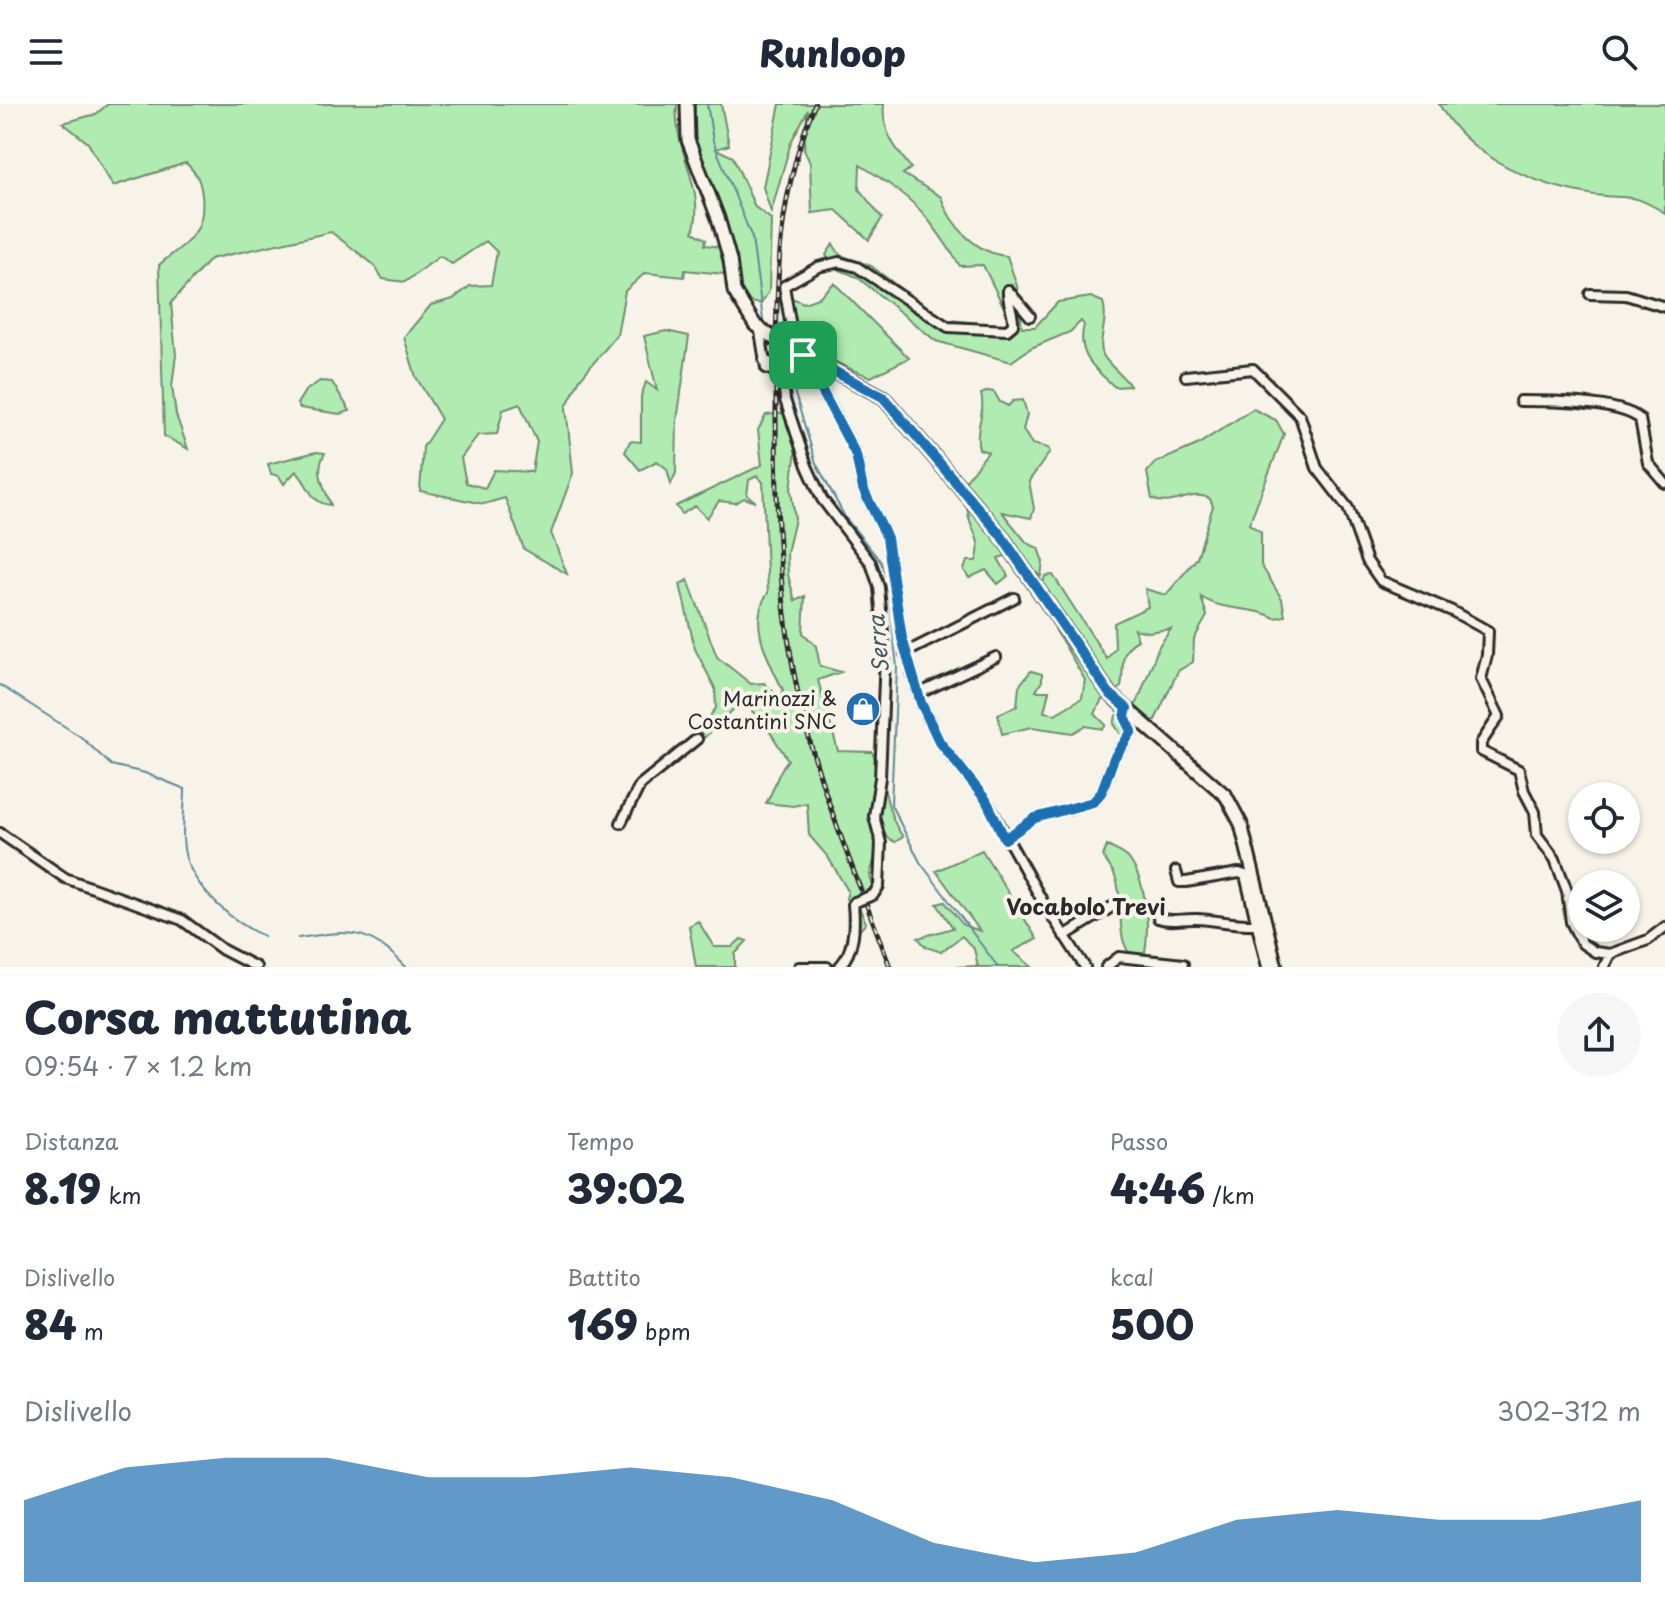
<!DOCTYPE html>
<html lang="it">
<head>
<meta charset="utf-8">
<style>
	:root { --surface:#fff; --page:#f6f6f7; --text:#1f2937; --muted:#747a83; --accent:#1f6fb2 }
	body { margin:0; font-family:"Playpen Sans",sans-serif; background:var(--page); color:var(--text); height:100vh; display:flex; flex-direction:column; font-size:30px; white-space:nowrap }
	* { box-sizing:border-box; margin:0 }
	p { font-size:26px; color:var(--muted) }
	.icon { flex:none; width:44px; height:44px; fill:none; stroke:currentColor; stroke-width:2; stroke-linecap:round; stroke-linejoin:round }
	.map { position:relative; height:863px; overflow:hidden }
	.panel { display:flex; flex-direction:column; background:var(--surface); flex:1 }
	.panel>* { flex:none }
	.buttons { position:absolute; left:1568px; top:678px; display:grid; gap:16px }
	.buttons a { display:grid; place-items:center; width:72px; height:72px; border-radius:50%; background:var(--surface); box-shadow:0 2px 6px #0004; font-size:40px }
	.pin { position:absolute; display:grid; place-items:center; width:68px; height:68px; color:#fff; margin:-34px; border-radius:16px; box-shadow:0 4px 12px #0006 }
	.round { display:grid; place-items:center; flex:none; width:84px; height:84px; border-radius:42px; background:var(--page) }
	.summary { display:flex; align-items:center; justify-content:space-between; height:136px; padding:0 24px }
	h1 { font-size:44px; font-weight:800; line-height:60px }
	.figures { display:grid; grid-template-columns:repeat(3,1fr); gap:12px; height:136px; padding:8px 24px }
	.figures div { display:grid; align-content:center }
	.figures b { font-size:40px; font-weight:800 }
	.figures small { font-size:22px; font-weight:400 }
	.figures p { font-size:22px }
	.chart { height:224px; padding:16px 24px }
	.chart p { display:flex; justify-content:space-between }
	.chart svg { width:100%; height:144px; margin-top:8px; fill:var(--accent); opacity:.7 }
	header { display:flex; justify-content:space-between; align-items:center; height:104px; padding:0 24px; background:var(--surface); font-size:36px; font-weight:800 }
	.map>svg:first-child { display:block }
	.green { fill:#b0ecb1; stroke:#6e8c6e; stroke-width:2; fill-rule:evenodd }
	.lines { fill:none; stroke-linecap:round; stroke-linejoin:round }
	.stream { stroke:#5d8998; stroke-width:2 }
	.street-casing { stroke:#2b2b2b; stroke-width:14 }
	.secondary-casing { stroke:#2b2b2b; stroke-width:17 }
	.street { stroke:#f7f3e8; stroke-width:8 }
	.secondary { stroke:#f7f3e8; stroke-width:11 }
	.rail-casing { stroke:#2b2b2b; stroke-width:5 }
	.rail { stroke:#f7f3e8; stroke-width:2; stroke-dasharray:6; stroke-linecap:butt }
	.street-bridge-casing { stroke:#2b2b2b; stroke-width:14; stroke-linecap:butt }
	.street-bridge { stroke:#f7f3e8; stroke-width:8 }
	.route-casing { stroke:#fff; stroke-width:16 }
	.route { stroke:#1f6fb2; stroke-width:10 }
	.labels { text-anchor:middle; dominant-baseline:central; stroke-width:8; stroke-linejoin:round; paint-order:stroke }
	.poi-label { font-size:20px; fill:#2b2b2b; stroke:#f7f3e8; text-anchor:end }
	.water-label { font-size:22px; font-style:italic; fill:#445a61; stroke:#f7f3e8 }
	.neighbourhood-label { font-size:22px; font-weight:bold; fill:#2b2b2b; stroke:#f7f3e8 }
</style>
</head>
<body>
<header><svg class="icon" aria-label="menu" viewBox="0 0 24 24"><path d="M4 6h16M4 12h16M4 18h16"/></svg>Runloop<svg class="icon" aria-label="search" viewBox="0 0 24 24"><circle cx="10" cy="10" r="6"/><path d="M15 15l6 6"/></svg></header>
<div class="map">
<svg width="1665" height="863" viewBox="0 0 1665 863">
	<rect width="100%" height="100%" fill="#f7f3e8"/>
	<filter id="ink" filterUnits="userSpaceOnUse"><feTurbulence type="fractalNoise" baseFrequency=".0125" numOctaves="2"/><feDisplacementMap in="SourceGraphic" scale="16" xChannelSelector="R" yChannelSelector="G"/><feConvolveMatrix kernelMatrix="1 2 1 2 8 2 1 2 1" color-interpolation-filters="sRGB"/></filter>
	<g filter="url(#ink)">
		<path class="green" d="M108,0h569c-5,46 30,83 16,128l13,7 -1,6 15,2 5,27 -40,-4 -1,7 -39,-4 -20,18 -8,44 -37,44 -14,28 7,66 -22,60 16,41 -43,-25 -19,-51 -21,6 -64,-13 3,-44 18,-28 -25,-42 -12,-40 27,-32 22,-6 17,-13 21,-1 6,-33 -11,-11 -34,23 -12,-8 -35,26 -22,-3 -10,-15 -42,-32 -121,27 -39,44 5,52 -4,31 4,29 12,34 -24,-13 -5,-171c28,-24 47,-30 43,-70 -2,-16 -5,-21 -16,-32l-73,23 -25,-43 -25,-20 33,-9zM520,300l17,38 -5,30 -38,-2 -9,18 -19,-5 -5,-25 17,-23 19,-1 6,-24z
			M695,0h26l8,41 -13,4 17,8 22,50 16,12 -2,72 -8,13 -17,-3 -16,-70 -33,-87z
			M780,0h104c-3,26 11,44 27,64l-8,6 38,23c9,28 36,57 66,59l10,30 5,41h13l23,-25 33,-5 12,5c6,18 -6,40 0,53 6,11 20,20 27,31l-15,1c-20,-18 -39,-32 -31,-62l-3,-4 -11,11 -39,16 -20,14 -75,-21 -79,-64 -22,-9 -9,-13 7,-11 7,11 31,11 69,53 67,7 3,-6 -27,-55 -23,1c-33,-53 -46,-68 -100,-101l-1,24 23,29 -13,22 -33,-30 -24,3 -2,-50 -6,-14 4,-39 -17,32 -20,70 -8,-25z
			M1439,0h226v109c-36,-22 -32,-13 -70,-18 -57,-8 -128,-38 -156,-91z
			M834,179l75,75 -38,19c-36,-13 -84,-35 -82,-80l15,6 14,-5z
			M666,227l23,5 -12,85 -1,52 -5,11 -4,-15 -10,-8 -17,9 -15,-18 5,-11 11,1v-46l5,-14 11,8 -13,-54z
			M320,277l12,1 18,29 -10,3 -40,-6 -3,-4 8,-13z
			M988,287l6,1 6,10 8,4 5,-5 10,-1 4,14 -4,16 9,14 16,4 2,4 -21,29 5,28 -3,9 -29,-6 25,31 11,5 5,14 -2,14 -33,-21 -10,3 10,18 -10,8 -12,-14 -17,8 -5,-8 3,-9h9c8,-21 -5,-29 -8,-48 -2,-11 -1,-23 -2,-33l22,-28 -9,-3c-5,-20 7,-36 2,-55z
			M1253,305l23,11 8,14 -35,90 12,8v33l21,34 3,17 -10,2c-24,-13 -49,-5 -74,-21l6,19 -13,23 -1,23 -15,9 -23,49c-12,2 -19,13 -33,16l-8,-12 2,-8 21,-13 22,-57 12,-17 -23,3 -14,-3 4,11c-21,11 -13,28 -17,47l-20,14 -6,13 11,11 -3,4 -18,-3 -12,7 -41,-6 -30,7 -4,-20 19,-8 2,-20 12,-15 11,3v7l-6,10h13l-5,21 11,2 27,-16 3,-18 -30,-51 6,-12 -18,-33 2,-8 8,-1 54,84 8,-11 -1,-25 34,-16 -3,-18 21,6 31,-37 16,-52 -3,-7c-18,-11 -38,10 -58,0l-5,-27 8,-9 42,-18z
			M785,309l11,36 -5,41 4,29 -8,34 1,22 7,26 10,-5 -2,37 13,13 4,20 21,6 -23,8 20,71 34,1c16,32 11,56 31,85l-8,5 -14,-8 -11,41 6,25 -17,7 7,16 -6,7 -14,-31 2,-8 -20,-34 -19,-22 -2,-32 -14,3 -27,-3c10,-15 10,-30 22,-43l-24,-37 -22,-22 -39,38 -3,-10 16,-21 -1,-20 -20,-39 -15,-65 8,-4 29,77 34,27 13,-1 16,15 3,-8c-13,-27 -37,-68 -15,-97l-5,-111 -6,-6 -8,4 -2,15 9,7 -12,-4 -8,5 -17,-2 -12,17 -12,-12 -13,8 -6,-8 86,-41 -4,-35 8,-15z
			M316,348l9,1c-11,19 -1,33 6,52 -22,-2 -21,-20 -35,-34l-12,13 -5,-8 -8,-2 -3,-10z
			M1107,742c8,4 17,7 22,13 20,28 21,72 14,104 -33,-12 -17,-59 -27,-84 -2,-8 -9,-15 -13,-23z
			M982,746l55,89 -24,12 19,16h-79l25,-1 -4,-17 -12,-13 -21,16 -15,-5 -8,-9 35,-10 -16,-24 8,-2 18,23 17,6 -44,-60z
			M698,817l16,26h18l9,-8 6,2 -12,13v13h-39l-7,-41z"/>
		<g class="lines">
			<path class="stream" d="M707,0l6,37 39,97 11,82
				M791,253l4,37 21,69 29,54 36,45 6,17 10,88 -6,138 29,57 78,105
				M0,581l81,52 30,28 34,8 40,16c0,21 -5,49 1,69 11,33 47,65 78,78
				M298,834c53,-8 69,-11 108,29"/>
			<g class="street-casing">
				<path id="street" d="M1590,190l36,1 39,12
					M1030,212l-22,-26c-1,13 6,22 5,35l-6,5 -59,-3 -91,-60 -18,-5 -21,5 -34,19 8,47 64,122 7,34 24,49 15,100 19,65 18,38 47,59 58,104 41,63
					M760,227l6,37 15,6
					M764,256l18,7 3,33 22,66 15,33 49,64 8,24 6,69 -5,122 -6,38 7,27 -2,43 -6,9
					M1186,272l67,-7 47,47 17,52 31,40 19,53 14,20 71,30 36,20 -1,24 -6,24 18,37 -18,27v8l38,19 5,21 11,21 2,23 18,24 12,32 4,31 6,12 6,10 12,8 15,2
					M1520,297c29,0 98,0 120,18l8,44 17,20
					M905,549l109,-55
					M918,590l78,-37
					M621,719l19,-38 57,-46
					M0,729l65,45 117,42 41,30 33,17
					M1005,735l30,-21 58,-16 8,-9 13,-35 18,-27 -7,-14 2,-9
					M1176,767l3,11h7l53,-9 6,2 22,92
					M1158,814c15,5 24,0 39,1 20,1 39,6 60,5
					M1064,832l51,-31
					M799,863h28
					M839,863c16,-16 16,-42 14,-63l2,-2
					M1106,863l13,-10 64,7
					M1604,863l6,-13 38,-14 17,-13"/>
			</g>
			<g class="secondary-casing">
				<path id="secondary" d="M687,0l1,36 30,78 12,42 4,31 21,34 24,17 104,55 117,137 109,159 117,103 15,28 35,143"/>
			</g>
			<use href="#street" class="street"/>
			<use href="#secondary" class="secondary"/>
			<g class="rail-casing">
				<path id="rail" d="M815,0c-37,87 -39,175 -39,267 0,102 -1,202 18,302 18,101 61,199 96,294"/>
			</g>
			<use href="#rail" class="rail"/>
			<g class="street-bridge-casing">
				<path id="street-bridge" d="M855,798l18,-7"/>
			</g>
			<use href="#street-bridge" class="street-bridge"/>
		</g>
	</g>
	<g class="lines" filter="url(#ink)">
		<g class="route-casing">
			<path id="route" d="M803,251l80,42 117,137 109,159 18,15 -2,9 7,14 -18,27 -13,35 -8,9 -58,16 -30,21 -19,-39 -47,-59 -18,-38 -19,-65 -15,-100 -24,-49 -7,-34z"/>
		</g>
		<use href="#route" class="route"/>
	</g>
	<defs>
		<g id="shop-disc" transform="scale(1.8)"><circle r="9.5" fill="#1f6fb2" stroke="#f7f3e8"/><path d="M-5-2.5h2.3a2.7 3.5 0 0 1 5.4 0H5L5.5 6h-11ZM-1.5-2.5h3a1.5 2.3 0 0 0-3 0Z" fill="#fff"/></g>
	</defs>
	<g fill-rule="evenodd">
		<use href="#shop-disc" x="863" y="605"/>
	</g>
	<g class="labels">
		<g class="poi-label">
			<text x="837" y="594">Marinozzi &amp;<tspan x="837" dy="23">Costantini SNC</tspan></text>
		</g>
		<g class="water-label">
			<text transform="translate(877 540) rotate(-95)">Serra</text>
		</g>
		<g class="neighbourhood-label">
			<text x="1086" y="801">Vocabolo Trevi</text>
		</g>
	</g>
</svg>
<div class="buttons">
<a><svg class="icon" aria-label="locate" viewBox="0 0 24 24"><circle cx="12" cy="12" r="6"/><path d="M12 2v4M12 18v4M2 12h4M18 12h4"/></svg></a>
<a><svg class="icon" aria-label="layers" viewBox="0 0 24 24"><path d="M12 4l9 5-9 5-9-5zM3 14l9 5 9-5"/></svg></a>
</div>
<div class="pin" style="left:803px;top:251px;background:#1e9e55"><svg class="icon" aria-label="arrive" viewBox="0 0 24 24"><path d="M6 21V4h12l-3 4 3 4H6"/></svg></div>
</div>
<section class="panel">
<div class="summary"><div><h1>Corsa mattutina</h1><p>09:54 · 7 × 1.2 km</p></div><a class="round"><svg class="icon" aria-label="share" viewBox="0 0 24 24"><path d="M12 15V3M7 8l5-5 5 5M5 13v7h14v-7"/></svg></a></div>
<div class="figures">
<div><p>Distanza</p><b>8.19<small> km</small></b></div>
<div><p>Tempo</p><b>39:02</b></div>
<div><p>Passo</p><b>4:46<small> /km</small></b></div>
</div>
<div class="figures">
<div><p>Dislivello</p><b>84<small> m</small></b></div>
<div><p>Battito</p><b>169<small> bpm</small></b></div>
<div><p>kcal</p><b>500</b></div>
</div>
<div class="chart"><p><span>Dislivello</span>302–312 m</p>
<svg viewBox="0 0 160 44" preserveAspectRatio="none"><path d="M0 44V19L10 9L20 6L30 6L40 12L50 12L60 9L70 12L80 19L90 32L100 38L110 35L120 25L130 22L140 25L150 25L160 19V44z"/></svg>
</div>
</section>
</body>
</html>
